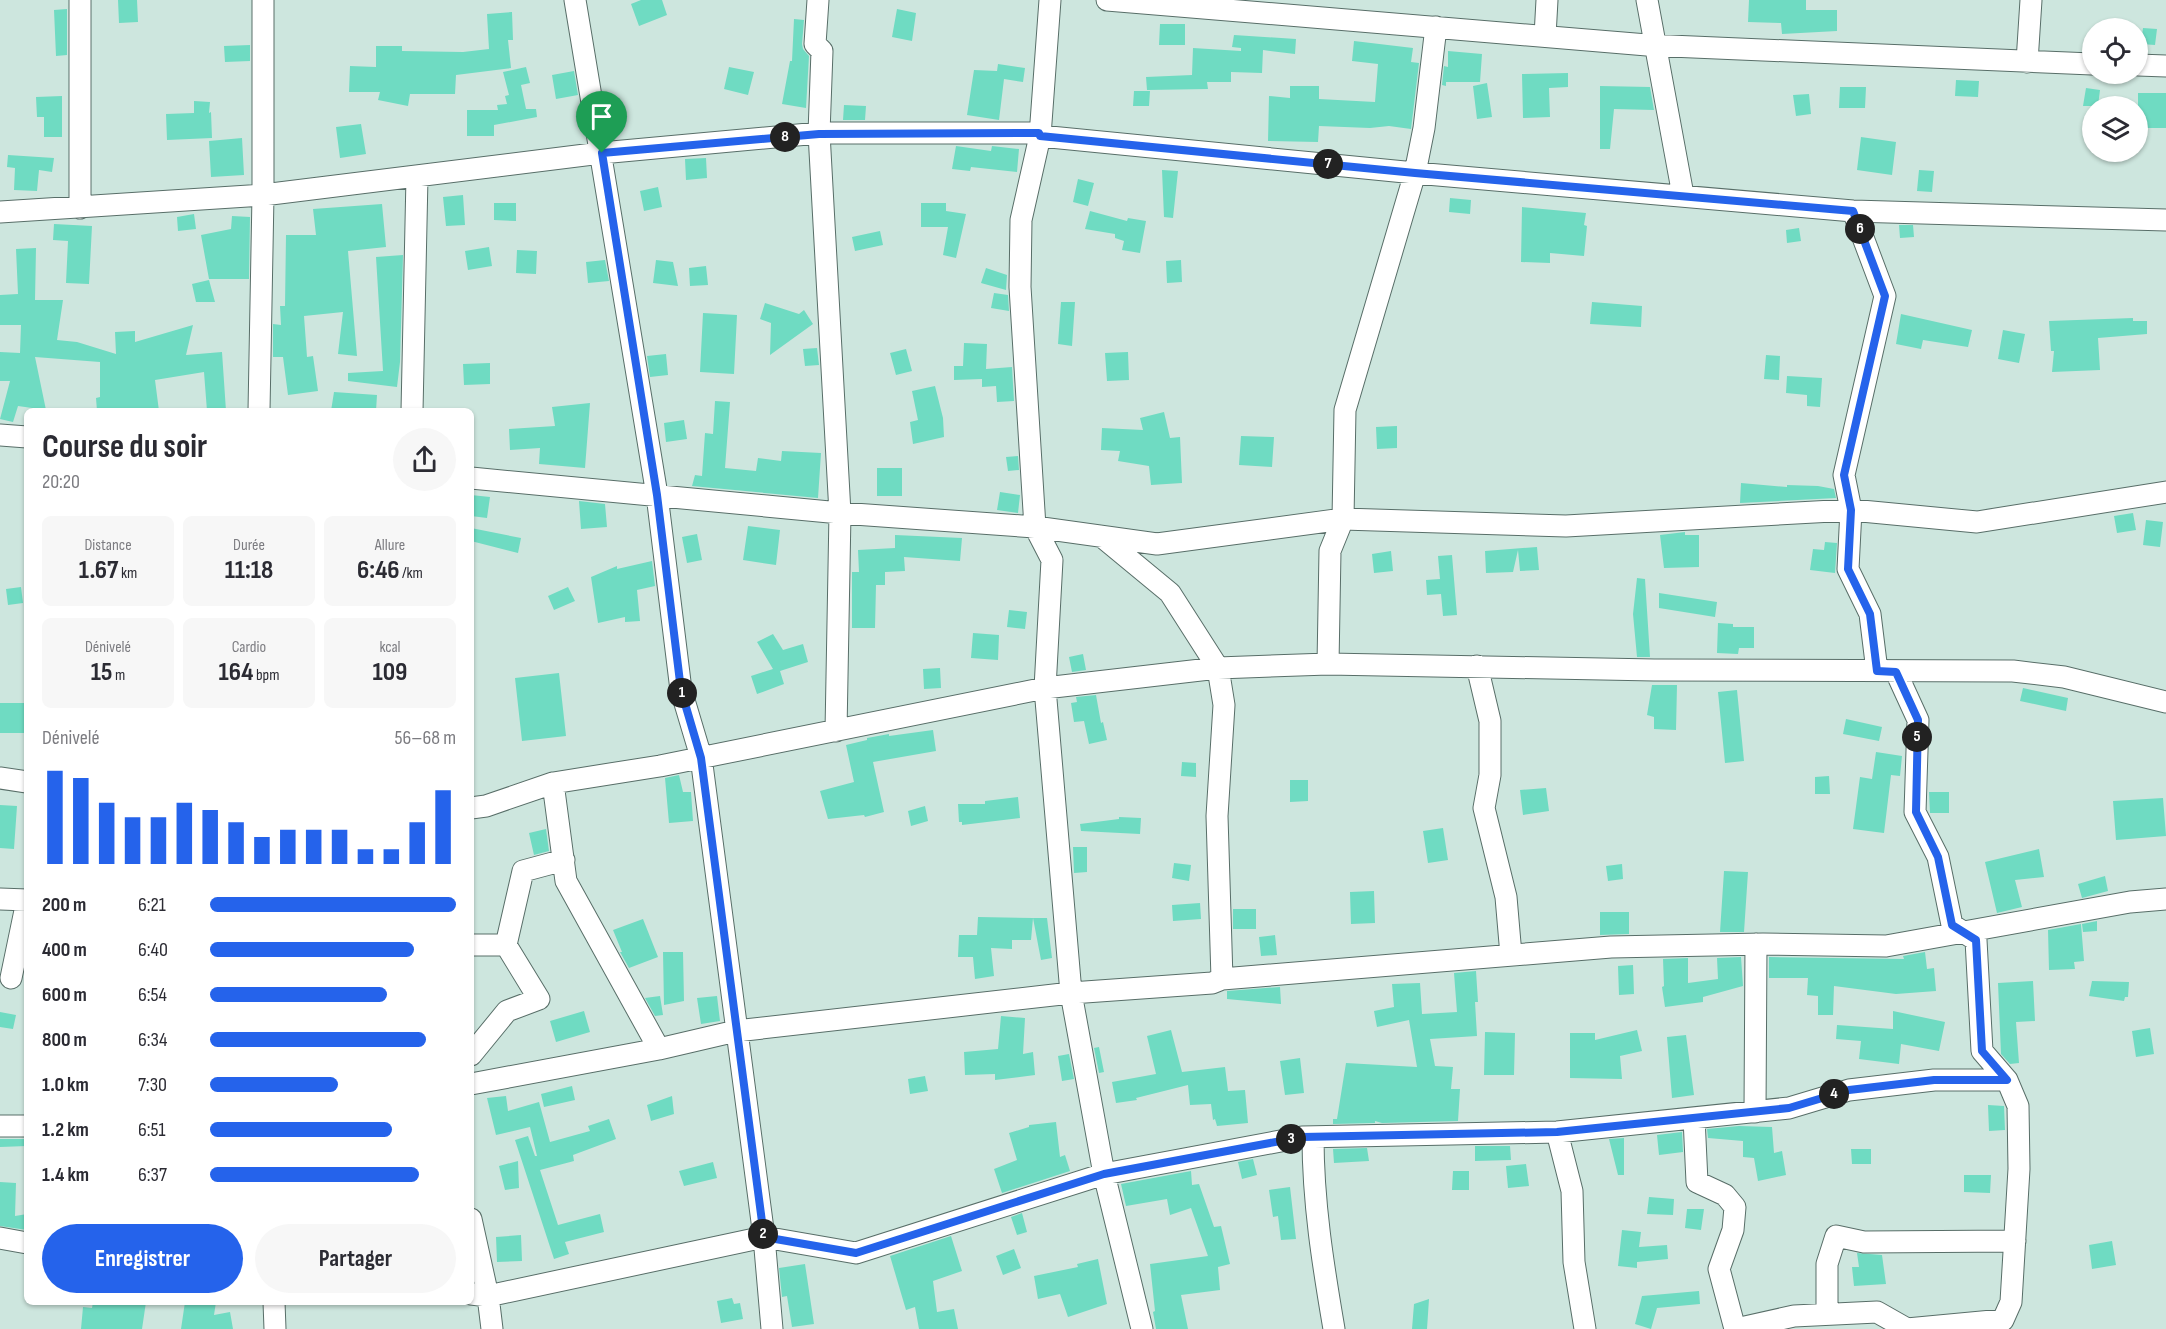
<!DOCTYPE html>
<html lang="fr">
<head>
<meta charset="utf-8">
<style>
	:root { --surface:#fff; --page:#f7f7f7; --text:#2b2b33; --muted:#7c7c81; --accent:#2563eb }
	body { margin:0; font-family:"Sofia Sans Condensed",sans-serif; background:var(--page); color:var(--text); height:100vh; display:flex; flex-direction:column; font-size:22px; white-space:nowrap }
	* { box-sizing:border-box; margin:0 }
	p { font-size:20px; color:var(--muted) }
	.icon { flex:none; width:33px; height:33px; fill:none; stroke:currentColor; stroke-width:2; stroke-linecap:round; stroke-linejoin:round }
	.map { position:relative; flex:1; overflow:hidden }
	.side { position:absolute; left:24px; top:408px; width:450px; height:897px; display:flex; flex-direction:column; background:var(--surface); border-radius:9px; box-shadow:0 2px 4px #0004 }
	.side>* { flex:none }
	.controls { position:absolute; left:2082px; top:18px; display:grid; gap:12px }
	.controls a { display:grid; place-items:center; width:66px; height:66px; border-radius:50%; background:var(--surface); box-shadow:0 2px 4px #0004; font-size:30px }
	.pin { position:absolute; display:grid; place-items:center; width:51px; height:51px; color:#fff; margin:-62px -26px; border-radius:50% 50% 50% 0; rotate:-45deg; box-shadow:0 0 6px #0007 }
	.pin .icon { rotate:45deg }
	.km { position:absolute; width:30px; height:30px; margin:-15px; border-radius:50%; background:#222; color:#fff; font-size:16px; line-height:30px; text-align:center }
	.round { display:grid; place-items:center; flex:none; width:63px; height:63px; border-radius:32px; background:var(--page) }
	.headline { display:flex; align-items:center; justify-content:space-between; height:102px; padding:0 18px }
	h1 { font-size:33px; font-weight:700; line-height:45px }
	.stats { display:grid; grid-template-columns:repeat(3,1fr); gap:9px; height:102px; padding:6px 18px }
	.stats div { display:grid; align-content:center; border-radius:9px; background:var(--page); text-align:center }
	.stats b { font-size:26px; font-weight:700 }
	.stats small { font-size:16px; font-weight:400 }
	.stats p { font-size:16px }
	.chart { height:168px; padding:12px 18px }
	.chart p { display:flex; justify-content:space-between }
	.chart svg { width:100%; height:108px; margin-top:6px; stroke:var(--accent); stroke-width:6 }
	.action { display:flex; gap:12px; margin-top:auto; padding:12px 18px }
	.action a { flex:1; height:69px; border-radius:36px; background:var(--accent); color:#fff; font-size:24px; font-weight:700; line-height:69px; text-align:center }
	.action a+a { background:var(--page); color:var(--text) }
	ul { padding:0 18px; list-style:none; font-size:20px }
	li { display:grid; grid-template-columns:96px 72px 1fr; align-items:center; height:45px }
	li i { height:15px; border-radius:8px; background:var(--accent) }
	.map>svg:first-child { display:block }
	.building { fill:#6fdbc2 }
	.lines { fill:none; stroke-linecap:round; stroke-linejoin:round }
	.street-casing { stroke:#586e68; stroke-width:23 }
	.street { stroke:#fff; stroke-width:21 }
	.route-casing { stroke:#fff; stroke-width:12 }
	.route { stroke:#2563eb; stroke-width:8 }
</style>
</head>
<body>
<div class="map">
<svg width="2166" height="1329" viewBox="0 0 2166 1329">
	<rect width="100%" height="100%" fill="#cde6de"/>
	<path class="building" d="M118,0h19l1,22 -19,1z
		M641,0h21l5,15 -28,11 -8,-22z
		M1749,0h57v10h31v21l-55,3 -1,-11 -33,-1z
		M67,9v46l-11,1 -2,-46z
		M897,9l19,4 -4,28 -20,-4z
		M512,12l1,28h-5l3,28 -55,7 -1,19h-45l-2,12 -30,-6 2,-8h-31l1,-26 26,1v-21h26v5l61,1 26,-3 -2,-35z
		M794,19l10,1 -2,24 1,5 6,7 -3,52 -24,-4 8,-43h2z
		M1160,24h25v21h-26z
		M2143,28l14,1 -2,16 -14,-1z
		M1234,35l62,4 -1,15 -32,-4 -1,23 -31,-1v10h-24l1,7 -61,1 -1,-13 46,-2 1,-27 48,3v-3l-9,-1z
		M1354,41l59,7 -2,14 8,1 -8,66 -22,-3 -19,2 -51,-2 -1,16 -50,-1 1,-45 21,2v-12h29v13l56,3 3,-38 -26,-3z
		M250,45v16l-25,1 -1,-16z
		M1448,51l34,3 -2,28h-34v4l-4,-1 2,-19 4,1z
		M998,64l27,4 -2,14 -19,-3 -5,41 -32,-5 7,-45 23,1z
		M526,67l4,16 -9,2 5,24h10l1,8 -43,8v11h-27v-26h31l-1,-5 10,-1 -2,-8 4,-1 -6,-23z
		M729,67l25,5 -6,23 -24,-6z
		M574,71l4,24 -22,4 -4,-24z
		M1568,73v14l-19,1 1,29 -27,1 -1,-44z
		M1956,80l23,1 -1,16 -23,-1z
		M1487,83l5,34 -15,2 -4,-33z
		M1600,86l50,1 4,23 -40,-1 -4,40h-10z
		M1840,87h26l-1,21h-26z
		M2086,88l14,2 -2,16h-15z
		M1134,91h16l-1,15h-16z
		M2138,93h28v35h-28z
		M1809,94l2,20 -15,2 -3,-21z
		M62,96v41h-18v-20h-7l-1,-20z
		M194,101l16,1 -1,11 2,-1 1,26 -45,2 -1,-26 28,-1z
		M844,105l22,1 -1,14h-22z
		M361,124l5,30 -26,4 -4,-31z
		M1861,137l35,5 -4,33 -35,-5z
		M242,138l2,37 -33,2 -2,-36z
		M956,146l35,5 1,-5 27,3 -2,23 -46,-5 -1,4 -18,-2z
		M8,155l46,3 -2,14 -13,-2 -2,21 -23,-1 1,-22 -8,-1z
		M706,158l1,20 -21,2 -1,-21z
		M1162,170l16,1 -5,47 -9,-1z
		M1919,170l15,1 -2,21 -15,-1z
		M1078,179l16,4 -6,23 -15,-4z
		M658,187l4,20 -18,4 -4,-20z
		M463,195l2,30 -19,1 -3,-29z
		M1450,198l21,2 -1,14 -21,-2z
		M494,203h22v18l-22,-1z
		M921,203h25v8l20,3 -10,44 -13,-3 5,-28h-27z
		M382,204l4,43 -38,4 9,105 -19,-2 5,-42 -39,4 3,41 6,-1 5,35 -30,4 -5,-38h-10v-33l8,1 -1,-19h5l1,-71h30l-3,-26z
		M1522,207l64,6 -2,12 3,1 -3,30 -34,-3v10l-29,-1z
		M1090,211l37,10 1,-3 18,3 -6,32 -18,-3 2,-9 -9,-3v-4l-30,-5z
		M194,214l2,15 -18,2 -1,-14z
		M232,216l18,1 -1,62h-40l-8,-44 30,-6z
		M54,224l38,2 -3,58 -23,-1 2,-42 -15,-1z
		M1899,225h14l1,12 -14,1z
		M1799,228l2,13 -14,2 -1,-13z
		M880,231l3,14 -28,6 -3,-14z
		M489,247l3,19 -24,4 -3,-19z
		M36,248l-1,52h28l-6,40 20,2 39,12 -1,-22 20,-1v11l58,-17 -7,30 36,-3 4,59h-19l-3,-39 -49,8 4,31h-62l-1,-13 4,-1v-35l-65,-5 11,53 -28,-4 -5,16 -13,-3 10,-38h-10v-29l20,1 1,-28h-21v-30l18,-1 -2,-45z
		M517,250l20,1 -1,23 -20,-1z
		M403,255l-3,107 -3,25 -49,-6v-8l35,-2 -7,-114z
		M605,260l4,21 -21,2 -2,-21z
		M656,260l17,2 5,24 -25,-3z
		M1181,260l1,22 -15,1 -1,-22z
		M706,266l2,19 -18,1 -1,-18z
		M986,268l21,7 -1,15 -25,-7z
		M209,280l6,22h-19l-4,-18z
		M994,293l14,2 1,16 -18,-3z
		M1061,302h14l-3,44 -14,-2z
		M1592,302l50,4 -1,21 -51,-3z
		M765,303l34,11 5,-4 9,14 -43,31 1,-32 -11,-4z
		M703,313l34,2 -3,59 -34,-2z
		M1901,314l71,16 -4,17 -45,-7 -2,9 -25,-5z
		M2133,318v3h14v13l-49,4 2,32 -48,2 2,-21h-3l-2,-30z
		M2003,330l22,4 -6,29 -21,-4z
		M964,343l23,1 -1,25 26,-2 2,34 -17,1 -1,-16 -14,1v-8l-28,1v-14h9z
		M817,348l2,17 -14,1 -2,-17z
		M906,349l6,22 -16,4 -6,-22z
		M1128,352l1,28 -22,1 -2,-28z
		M666,354l2,21 -18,2 -3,-21z
		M1766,355l14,1 -1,24 -15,-1z
		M490,363v21l-26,1 -1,-21z
		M1787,376l35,2 -2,29 -13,-1v-11l-21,-2z
		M935,386l8,32 1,19 -31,7 -3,-22 8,-2 -6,-29z
		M334,392l43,3 -1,16h-45z
		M715,401l15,1 -5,66 31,3 2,-13 23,3 1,-10 39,2 -3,45 -126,-12 3,-11 7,1 3,-43 8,1z
		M590,403l-5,65 -46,-4 1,-16 -30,2 -1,-21 46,-3 -3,-19z
		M1164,412l6,26 10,-1 2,46 -31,2 -2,-19 -31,-5 2,-10 -19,-1 1,-22 41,2 -3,-12z
		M684,420l3,19 -21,3 -2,-19z
		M1397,426v22l-20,1 -1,-22z
		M1241,436l33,1 -2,30 -33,-2z
		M1018,456l1,14 -11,1 -2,-14z
		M877,468h25v28h-25z
		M1741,483l46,4v-2l31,1 16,3 2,9 -96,5z
		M1000,492l20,3 -2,18 -21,-3z
		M471,495l19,2 -3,21 -16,-2z
		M579,501l26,3 2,23 -26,2z
		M2133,513l3,17 -19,3 -3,-17z
		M2146,520l17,2 -3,25 -17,-2z
		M748,526l32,4 -4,35 -33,-5z
		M471,528l50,10 -3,15 -47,-12z
		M1685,532v3h14v32l-35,1 -4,-33z
		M697,534l5,26 -15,3 -5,-26z
		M895,535l67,3 -2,23 -56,-4 1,14 -20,1v13h-9l-1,43h-23v-56h7l-1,-22 37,-2z
		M1825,542l12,1 -2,30 -25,-3 3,-21 11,1z
		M1537,547l2,23 -19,1 -2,-21 -5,22 -27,1 -1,-22z
		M1391,551l2,20 -19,2 -2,-19z
		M1452,555l5,60 -14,1 -2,-22 -14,1 -1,-15 14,-1 -2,-23z
		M652,561l3,25 -18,4 3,31 -15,1v-5l-27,6 -7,-46 26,-11v3z
		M1637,578l8,1 5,78h-13l-4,-43z
		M21,587l2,16 -15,2 -2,-16z
		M568,587l7,14 -21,9 -6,-14z
		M1659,593l58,9 -2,15 -56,-9z
		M1009,610l18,2 -2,17 -18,-2z
		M1718,623l15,1v3h21v21h-15l-1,6 -21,-1z
		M973,633l26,2 -1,25 -27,-2z
		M773,634l10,16 20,-6 5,18 -28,9 4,13 -27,10 -6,-18 22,-7 -16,-27z
		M1083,654l3,16 -14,2 -3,-15z
		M940,668l1,20 -17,1 -1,-20z
		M559,673l7,63 -44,5 -7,-63z
		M1652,685h25l-1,45 -22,-1v-12l-7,-2z
		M2023,688l45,10 -2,13 -46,-10z
		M1737,690l7,71 -19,2 -7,-71z
		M1096,695l5,28 2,-1 4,18 -18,4 -5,-23 -10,1 -3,-19 6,-1 -1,-5z
		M0,703h27v30h-27z
		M1846,719l36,8 -3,14 -36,-7z
		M933,730l3,21 -63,11 11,50 -19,5 -1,-2 -36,4 -8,-28 34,-9 -8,-37 21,-5v-2l22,-4v2z
		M1876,752l26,4 -2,20 -9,-1 -7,58 -31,-4 7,-52 12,2z
		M1182,762l14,1v14l-15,-1z
		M679,775l4,17h8l2,29 -24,2 -4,-45z
		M1829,776l1,18h-15v-17z
		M1290,780h18v21l-18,1z
		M1546,788l3,23 -26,4 -3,-25z
		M1929,792h20v21h-19z
		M1018,797l2,21 -58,7v-3h-3l-1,-18h27v-3z
		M2163,798l3,38 -50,4 -3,-39z
		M0,805l17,1 -3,43 -14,-1z
		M925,806l3,15 -17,5 -3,-15z
		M1119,817l22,1 -1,16 -59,-3 -1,-7 39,-5z
		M1443,828l5,32 -20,3 -5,-32z
		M546,829l3,22 -15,4 -5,-22z
		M1073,847h14v25l-13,1z
		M2039,849l5,28 -29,3 7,27 -25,6 -12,-51z
		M1174,863l17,2 -2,16 -17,-3z
		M1622,864l1,15 -15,2 -2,-15z
		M1724,871l24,1 -4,60h-24z
		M2105,876l3,15 -26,7 -4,-14z
		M1374,891l1,32 -24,1 -1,-32z
		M1200,903l1,16 -28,2 -1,-16z
		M1233,909h23v20h-23z
		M1600,912h29v22l-29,1z
		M978,917l55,1 -2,22h-19v9l-21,-1 3,28 -19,3 -2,-22h-15l1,-22h18z
		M1033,918h14l5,40 -11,2z
		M643,919l15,38 -29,11 -9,-16h2l-9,-22z
		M2097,921v10l-14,1 -1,-8z
		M2081,924l3,37 -10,1 1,7 -26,1 -1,-40z
		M1275,935l2,20 -16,1 -2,-19z
		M663,952h20l1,49 -20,4z
		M1925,952l2,17 7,-1 2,23 -40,3 -62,-8 -1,29h-15v-19l-11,-1 1,-17h-39v-21l135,2 -1,-3z
		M1741,957l2,29 -40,11v5l-38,5 -3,-20 2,-1 -1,-27 25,-1v25l30,-4 -1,-21z
		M1633,965l1,29 -15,1 -1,-29z
		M1476,971l2,31h-3l2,34 -47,3 5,27 18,1 -2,22h9l-2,32 -76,2 -7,-2v2l-42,1v-5h4l9,-56 71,4 -8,-47 -32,7 -3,-16 20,-4 -2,-23 28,-1 2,31 35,-2 -3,-39z
		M2033,981l2,40 -19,1 3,41 -9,1 -9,-10 -3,-71z
		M2092,981l37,1 -1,15h-3l-1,4 -35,-5z
		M1280,987l1,17 -54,-5v-8z
		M660,996l3,19 -8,1 -10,-18z
		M717,996l3,25 -19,3 -4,-26z
		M584,1011l6,21 -34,10 -6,-21z
		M1893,1011l52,11 -6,29 -38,-7 -2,20 -40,-5 2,-18 -25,-2 1,-14 56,4z
		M0,1012l16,3 -3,14 -13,-2z
		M1001,1016l24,2 -2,36 10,-2 2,23 -40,5v-6l-30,1 -1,-23 34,-3z
		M2150,1028l4,26 -18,3 -4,-26z
		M1171,1030l11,42 43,-5 3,24 17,-1 3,33 -31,3 -2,-7 -2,1 -2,-16 -21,1 -2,-20 -52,13 1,2 -21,3 -4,-21 44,-8 -9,-38z
		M1637,1030l5,21 -22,5 2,23 -52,-1v-45h25v7z
		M1485,1032l30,1 -1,42h-30z
		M1686,1035l8,60 -22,3 -5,-61z
		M1099,1047l5,25 -5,1 -5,-25z
		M1069,1054l5,25 -12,2 -4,-25z
		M1300,1058l4,35 -19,2 -5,-34z
		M925,1076l3,15 -18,3 -2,-15z
		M572,1086l3,14 -31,7 -3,-13z
		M506,1096l2,15 31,-9 11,40 40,-11 -2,-5 21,-7 7,20 -43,16 1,6 -34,9 18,55 42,-11 4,18 -39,10 4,12 -15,5 -39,-119 13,-4 7,20h2l-7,-29 -34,8 -9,-37z
		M672,1096l2,18 -23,7 -4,-16z
		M1988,1105l16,1 1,24 -16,1z
		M1056,1122l4,35 5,-2 5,16 -68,22 -8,-24 23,-9 -8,-27 20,-6v-2z
		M1739,1126l33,1 2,26 8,-2 4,24 -28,6 -4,-23 -11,-1v-16l-35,-3 -1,-9z
		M1682,1132l1,20 -24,3 -2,-20z
		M1624,1138v37h-6l-9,-36z
		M0,1139h27v7l-27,1z
		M1475,1146h35l1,14 -36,1z
		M1367,1148l2,13 -35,2 -1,-14z
		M1851,1149h20v15h-19z
		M1253,1159l4,16 -15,4 -4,-17z
		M518,1161l1,27 -14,2 -6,-24z
		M713,1162l4,16 -33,8 -5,-15z
		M1526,1164l3,22 -21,2 -2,-22z
		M1191,1171l1,14 7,-1 15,43 7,-1 9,38 -12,3 2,23 -39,5 7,34h-32l-3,-17 2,-1 -5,-47 58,-8 -17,-48 -21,7 -3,-16 -41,7 -5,-22z
		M1453,1171h16v19h-17z
		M1964,1175h27l-1,18 -26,-1z
		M0,1182l16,1 -1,33 12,-2v16l-27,-4z
		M1290,1187l6,52 -15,1 -3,-24 -5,1 -4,-27z
		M1649,1197l25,2 -1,16 -26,-1z
		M1687,1209h17l-3,21 -16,-2z
		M1022,1213l5,19 -10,3 -6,-18z
		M1622,1230l19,2 -2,15 28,-2 1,14 -31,3v6l-19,-2z
		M521,1235l1,26 -25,1 -1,-25z
		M951,1236l11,35 -29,10 4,31 17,-3 4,20h-39l-4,-22 -9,3 -16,-54z
		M2112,1241l4,24 -24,4 -3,-24z
		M1014,1249l7,19 -18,7 -7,-19z
		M1857,1253l25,2 4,29 -32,2 -2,-19h7z
		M1098,1259l9,45 -39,13 -8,-23 -22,5 -4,-23 44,-9 -1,-3z
		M805,1264l9,60 -22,3 -5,-31 -5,1 -3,-29z
		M1699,1291l1,13 -43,4 -6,21 -16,-5 7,-28z
		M732,1298l2,6 6,-1 3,16 -22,4 -4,-22z
		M1429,1299l-2,30h-15l2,-25z
		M93,1302h53l-4,27h-61l2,-22 9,1z
		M185,1302h31l-2,13 16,-3 3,17h-52z"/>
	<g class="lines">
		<g class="street-casing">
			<path id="street" d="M80,0v208
				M575,0l82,495 24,195 20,67 63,480 8,92
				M818,0l-3,44 7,7 -3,82 21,380 -4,218
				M1050,0l-10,136 -19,84 -1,67 15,240 17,33 -7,128 26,305 33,181 38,155
				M1107,0l540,45 445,19
				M1647,0l36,195
				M1545,36l2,-36
				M2027,62l4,-62
				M2138,65l28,1
				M1853,211l32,85 -41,179 7,35 -3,59 22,45 7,57
				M0,212l263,-17 338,-42 218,-20h220l1,3 375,37 438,38 313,9
				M259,411l4,-216v-195
				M412,411l5,-234
				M0,435l27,2
				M471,478l369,35 195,14 122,17 186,-25 223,7 285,-16 126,12 189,-30
				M1101,536l69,57 48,75 6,37 -7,111 5,163
				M1328,664l2,-113 13,-32 2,-109 70,-237 9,-45 12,-101
				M1477,666l13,55v54l-6,33 22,89 5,58
				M0,778l27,4
				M553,783l13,98 93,168
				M471,808l15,-2 67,-23 107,-17 385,-78 173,-20 110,-4 326,6 359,1 51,6 102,25
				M0,899l27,1
				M471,945h35l33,54 -32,12 -36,44
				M506,945l17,-74 41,-11
				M11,978l16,-77
				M471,1084l188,-35 77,-18 335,-38 141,-10 10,-4 389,-32 152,-3 123,2 244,-44 36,-3
				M1755,1112l1,-168
				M1694,1118l3,64 28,13 10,12 -2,23 -14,39 16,60
				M0,1126h27
				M1557,1132l15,59 2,71 11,67
				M1313,1137c0,65 10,128 21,192
				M471,1219l17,77 4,33
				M0,1238l27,5
				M471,1294l17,2 276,-59 92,16 248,-79 198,-37 255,-5 232,-24 60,-18 85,-10h73
				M274,1302l1,27
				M1827,1314v-50l9,-28 28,6 151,-1
				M1736,1329l58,-13 83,-4 30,17 96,-9 8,-18 8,-133 -1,-63 -11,-26 -25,-29 -6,-111 -24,-15 -14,-68 -23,-45 3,-92 -22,-48"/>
		</g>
		<use href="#street" class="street"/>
	</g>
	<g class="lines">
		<g class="route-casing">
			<path id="route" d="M1039,133l1,3 375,37 438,38 32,85 -41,179 7,35 -3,59 22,45 7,57 19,1 22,48 -2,92 22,45 14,68 24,15 6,111 25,29h-73l-85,10 -60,18 -232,24 -255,5 -198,37 -248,79 -92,-16 -63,-479 -20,-68 -24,-195 -55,-342 217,-19z"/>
		</g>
		<use href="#route" class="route"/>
	</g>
</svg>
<div class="controls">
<a><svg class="icon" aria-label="locate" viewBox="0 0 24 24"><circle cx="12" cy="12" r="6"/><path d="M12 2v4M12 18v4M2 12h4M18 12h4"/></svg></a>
<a><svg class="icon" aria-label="layers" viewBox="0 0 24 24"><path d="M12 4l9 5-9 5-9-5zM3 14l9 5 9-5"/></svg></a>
</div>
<div class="pin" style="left:602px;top:153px;background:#1e9e55"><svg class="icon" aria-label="arrive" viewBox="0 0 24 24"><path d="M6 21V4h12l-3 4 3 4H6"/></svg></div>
<b class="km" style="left:682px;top:693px">1</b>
<b class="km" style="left:763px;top:1234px">2</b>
<b class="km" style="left:1291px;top:1139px">3</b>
<b class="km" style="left:1834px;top:1094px">4</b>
<b class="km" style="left:1917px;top:737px">5</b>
<b class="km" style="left:1860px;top:229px">6</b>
<b class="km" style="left:1328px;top:164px">7</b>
<b class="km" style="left:785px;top:137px">8</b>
<section class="side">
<div class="headline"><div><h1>Course du soir</h1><p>20:20</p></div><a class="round"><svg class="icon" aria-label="share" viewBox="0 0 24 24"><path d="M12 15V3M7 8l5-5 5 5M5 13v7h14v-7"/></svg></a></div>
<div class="stats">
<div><p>Distance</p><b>1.67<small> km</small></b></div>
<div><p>Durée</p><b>11:18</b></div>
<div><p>Allure</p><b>6:46<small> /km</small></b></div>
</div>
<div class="stats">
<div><p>Dénivelé</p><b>15<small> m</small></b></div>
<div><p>Cardio</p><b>164<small> bpm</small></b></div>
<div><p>kcal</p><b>109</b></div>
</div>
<div class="chart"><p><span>Dénivelé</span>56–68 m</p>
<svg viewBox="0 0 160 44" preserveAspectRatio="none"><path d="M5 44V6M15 44V9M25 44V19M35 44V25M45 44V25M55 44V19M65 44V22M75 44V27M85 44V33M95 44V30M105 44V30M115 44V30M125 44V38M135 44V38M145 44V27M155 44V14"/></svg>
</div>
<ul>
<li><b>200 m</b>6:21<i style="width:100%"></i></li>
<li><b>400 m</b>6:40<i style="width:83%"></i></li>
<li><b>600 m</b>6:54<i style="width:72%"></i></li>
<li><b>800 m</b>6:34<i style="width:88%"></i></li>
<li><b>1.0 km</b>7:30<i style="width:52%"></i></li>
<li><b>1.2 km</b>6:51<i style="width:74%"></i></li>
<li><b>1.4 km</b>6:37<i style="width:85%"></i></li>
</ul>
<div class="action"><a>Enregistrer</a><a>Partager</a></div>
</section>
</div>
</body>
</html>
